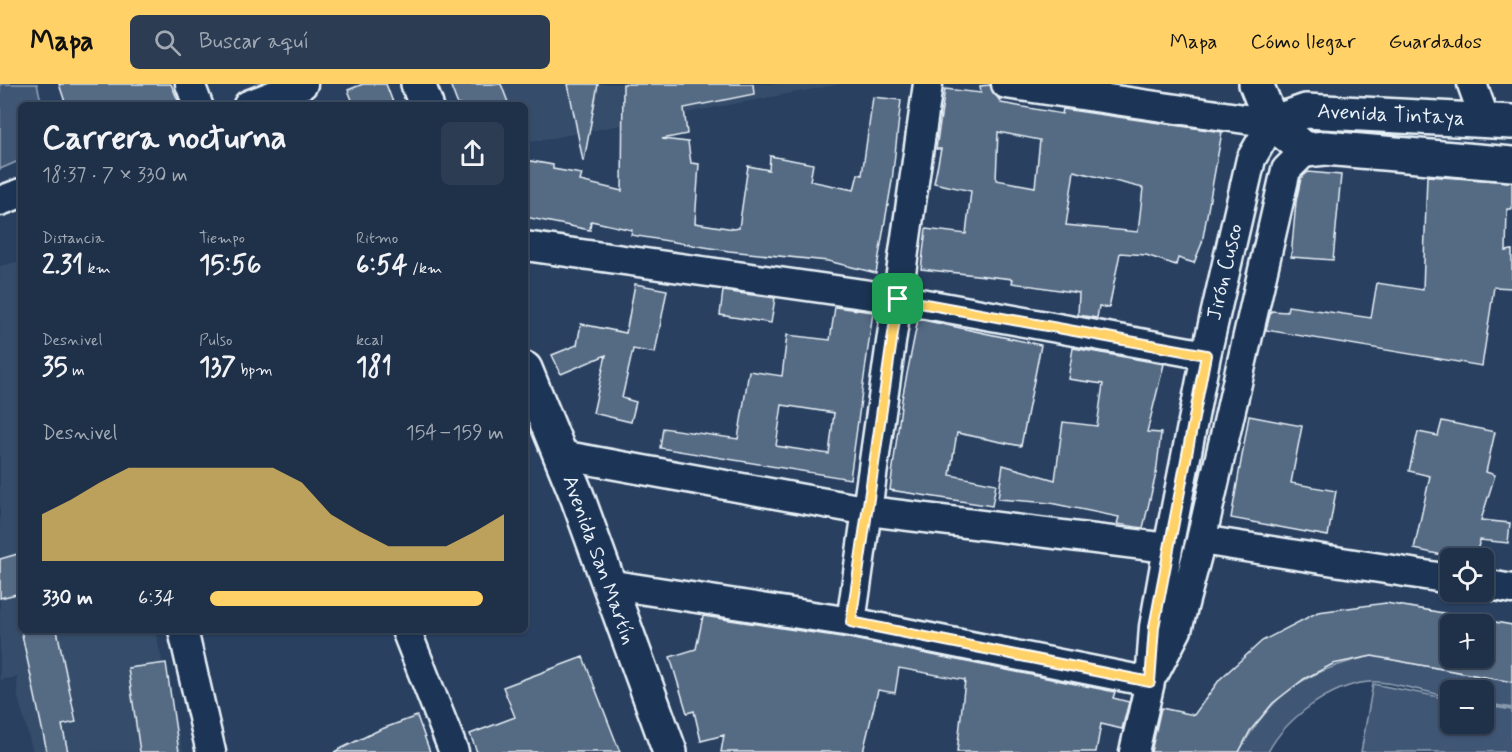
<!DOCTYPE html>
<html lang="es">
<head>
<meta charset="utf-8">
<style>
	:root { --surface:#1f3049; --page:#2c3c53; --text:#f1f3f6; --muted:#a1a9b4; --line:#3c4b61; --accent:#ffd166 }
	body { margin:0; font-family:Mynerve,sans-serif; background:var(--page); color:var(--text); height:100vh; display:flex; flex-direction:column; font-size:22px; white-space:nowrap }
	* { box-sizing:border-box; margin:0 }
	p { font-size:20px; color:var(--muted) }
	.icon { flex:none; width:33px; height:33px; fill:none; stroke:currentColor; stroke-width:2; stroke-linecap:round; stroke-linejoin:round }
	.map { position:relative; flex:1; overflow:hidden }
	.details { position:absolute; left:18px; top:18px; width:510px; height:531px; display:flex; flex-direction:column; background:var(--surface); border-radius:9px; box-shadow:0 2px 4px #0004,0 0 0 2px var(--line) }
	.details>* { flex:none }
	.controls { position:absolute; left:1440px; top:464px; display:grid; gap:12px }
	.controls a { display:grid; place-items:center; width:54px; height:54px; border-radius:9px; background:var(--surface); box-shadow:0 2px 4px #0004,0 0 0 2px var(--line); font-size:30px }
	.pin { position:absolute; display:grid; place-items:center; width:51px; height:51px; color:#fff; margin:-26px; border-radius:12px; box-shadow:0 3px 9px #0006 }
	.round { display:grid; place-items:center; flex:none; width:63px; height:63px; border-radius:9px; background:var(--page) }
	.headline { display:flex; align-items:center; justify-content:space-between; height:102px; padding:0 24px }
	h1 { font-size:33px; font-weight:700; line-height:45px }
	.figures { display:grid; grid-template-columns:repeat(3,1fr); gap:9px; height:102px; padding:6px 24px }
	.figures div { display:grid; align-content:center }
	.figures b { font-size:26px; font-weight:700 }
	.figures small { font-size:16px; font-weight:400 }
	.figures p { font-size:16px }
	.chart { height:168px; padding:12px 24px }
	.chart p { display:flex; justify-content:space-between }
	.chart svg { width:100%; height:108px; margin-top:6px; fill:var(--accent); opacity:.7 }
	ul { padding:0 24px; list-style:none; font-size:20px }
	li { display:grid; grid-template-columns:96px 72px 1fr; align-items:center; height:45px }
	li i { height:15px; border-radius:8px; background:var(--accent) }
	header { display:flex; align-items:center; gap:36px; box-sizing:border-box; height:84px; padding:0 30px; background:var(--accent); color:#111 }
	header strong { font-size:28px }
	nav { display:flex; gap:33px; margin-inline-start:auto; font-size:21px }
	.search { width:420px; height:54px; background:var(--page); display:flex; align-items:center; gap:15px; box-sizing:border-box; padding:0 21px; border-radius:9px; color:var(--muted); font-size:22px }
	.map>svg:first-child { display:block }
	.built { fill:#364d6b }
	.green { fill:#415774; stroke:#94a4b6; stroke-width:1.5 }
	.building { fill:#556a83; stroke:#e8f1f8; stroke-width:1.5; fill-rule:evenodd }
	.lines { fill:none; stroke-linecap:round; stroke-linejoin:round }
	.minor-casing { stroke:#e8f1f8; stroke-width:33 }
	.major-casing { stroke:#e8f1f8; stroke-width:38 }
	.minor { stroke:#1d3557; stroke-width:28 }
	.major { stroke:#1d3557; stroke-width:33 }
	.route-casing { stroke:#fff; stroke-width:12 }
	.route { stroke:#ffd166; stroke-width:8 }
	.labels { text-anchor:middle; dominant-baseline:central; stroke-width:4.5; stroke-linejoin:round; paint-order:stroke }
	.street-label { font-size:21px; fill:#e8f1f8; stroke:#1d3557 }
</style>
</head>
<body>
<header>
<strong>Mapa</strong>
<div class="search"><svg class="icon" aria-label="search" viewBox="0 0 24 24"><circle cx="10" cy="10" r="6"/><path d="M15 15l6 6"/></svg>Buscar aquí</div>
<nav><a>Mapa</a><a>Cómo llegar</a><a>Guardados</a></nav>
</header>
<div class="map">
<svg width="1512" height="668" viewBox="0 0 1512 668">
	<rect width="100%" height="100%" fill="#294061"/>
	<filter id="ink" filterUnits="userSpaceOnUse"><feTurbulence type="fractalNoise" baseFrequency=".0167" numOctaves="2"/><feDisplacementMap in="SourceGraphic" scale="12" xChannelSelector="R" yChannelSelector="G"/><feConvolveMatrix kernelMatrix="1 2 1 2 8 2 1 2 1" color-interpolation-filters="sRGB"/></filter>
	<g filter="url(#ink)">
		<path class="built" d="M460,0h381l-316,59v-38h-57z
			M21,177v369h134l28,122h-150l-15,-55 -1,-20 -17,3v-414z"/>
		<path class="green" d="M0,0h37l5,21h-21v55l-21,9z
			M1372,572l140,26v26l-28,-5v-13h-34v7c-20,-4 -63,-17 -82,-15 -38,4 -82,36 -100,70h-29c33,-60 68,-82 133,-96z
			M1373,600l77,15v24h34v-18l28,5v42h-151z"/>
		<path class="building" d="M59,0h112l9,21h-114z
			M363,0h23l8,21h-40l-6,-15z
			M450,0h51l8,21h-51z
			M568,0h30l-14,77h-1z
			M623,0h130l1,10 -70,14 3,26 -25,5 26,3 3,21 8,1 -4,59 39,6 5,-1 9,-62 21,4 1,-14 43,8 -3,17 44,9 4,-16 4,1 11,-78 28,3 -9,81 -16,92 -48,-12 -99,-10 -98,-16 1,-5 -41,-9 -1,9 -65,-13v-57l28,5v4l29,5 -2,7 42,10z
			M990,1l11,18 61,11 1,-5 159,23 -20,111 -8,20 -16,-5 -2,7 -30,-10 -26,-2 -11,55 -10,-2 -2,12 -19,-3 1,-22 -67,-10 1,-4 -92,-10 5,-40 40,5 5,-43 -37,-8 7,-34h-5l9,-60 36,4 -1,-7zM998,48l42,8 -5,47 -39,-7zM1074,87l69,17 -5,44 -72,-7z
			M1308,88l33,3 -8,85 -42,-3 5,-55 5,-24z
			M1427,92l85,6v27h-5l-1,42 6,-1v38l-18,-1 -12,79 -216,-36 5,-19 16,1 1,-6 83,12 6,-35 46,7z
			M635,200l32,6 -12,63 -22,-4 -11,49 14,4 -5,20 -38,-9 13,-58 -45,19 -9,-19 25,-10 4,-21 45,9z
			M723,207l52,7 -4,25 -51,-8z
			M835,223l38,5 -23,167 -190,-31 3,-20 75,11 11,-68 33,5 5,-41 43,5zM782,321l52,8 -5,41 -53,-8z
			M918,235l123,26 -20,101 -64,-13 -7,42 46,9 -4,22 -102,-16 12,-91z
			M1073,264l91,16 -17,68 14,1 -5,41 -13,54 -26,-4 2,-7 -69,-14 -52,-4 5,-34 52,15 8,-58 34,4 6,-42 -35,-5z
			M1249,332l53,10 -11,57 45,8 -8,45 -97,-18z
			M1442,337l53,11 -9,40 9,3 -14,45 29,3 -2,20 -28,-3 -5,18h-19l-42,-9 16,-73 -21,-5 9,-39 20,4z
			M21,469v40l-21,5v-39z
			M1386,519l126,22v57l-140,-26 -39,8 -29,15 -31,24 -23,28 -11,21h-88l10,-44 33,7 26,-36 42,-38 56,-29zM1450,540h34v33h-34z
			M703,532l145,22 267,54 -2,6 16,4 -7,27 -21,-5 -5,28h-139l8,-72 -66,-12 -4,25 -17,-3 -15,62h-142l3,-17 -23,6 -7,-30 -7,2 -17,-56 26,-8z
			M21,546h36l19,92 -14,3 6,27h-21z
			M583,573l37,95h-143l-7,-18 45,-17 -12,-30z
			M166,579l13,89h-39l-12,-84z
			M417,632l13,36h-96l45,-22z"/>
		<g class="lines">
			<g class="minor-casing">
				<path id="minor" d="M190,0l8,21
					M1006,0l266,39 -21,36 -45,196 -38,193 -14,79 -4,55 -16,70
					M1472,0l13,36
					M248,21l55,-21
					M0,117l21,-8
					M525,162l373,53 308,56
					M561,371l308,56 299,37
					M1201,456l249,39
					M607,500l244,38 299,60
					M1484,500l28,5
					M851,538l77,-538
					M183,546l28,122
					M406,546l48,122
					M1155,588l22,-42 24,-90 85,-370 20,-20"/>
			</g>
			<g class="major-casing">
				<path id="major" d="M418,0l8,21
					M1256,0l16,39 34,27 19,-2 187,16
					M1272,39l34,-12 206,11
					M525,285l52,127 93,256"/>
			</g>
			<use href="#minor" class="minor"/>
			<use href="#major" class="major"/>
		</g>
	</g>
	<g class="lines" filter="url(#ink)">
		<g class="route-casing">
			<path id="route" d="M898,215l308,56 -52,272 -4,55 -299,-60z"/>
		</g>
		<use href="#route" class="route"/>
	</g>
	<g class="labels">
		<g class="street-label">
			<text transform="translate(1391 31) rotate(3)">Avenida Tintaya</text>
			<text transform="translate(1225 188) rotate(-77)">Jirón Cusco</text>
			<text transform="translate(599 476) rotate(70)">Avenida San Martín</text>
		</g>
	</g>
</svg>
<div class="controls">
<a><svg class="icon" aria-label="locate" viewBox="0 0 24 24"><circle cx="12" cy="12" r="6"/><path d="M12 2v4M12 18v4M2 12h4M18 12h4"/></svg></a>
<a>+</a>
<a>−</a>
</div>
<div class="pin" style="left:898px;top:215px;background:#1e9e55"><svg class="icon" aria-label="arrive" viewBox="0 0 24 24"><path d="M6 21V4h12l-3 4 3 4H6"/></svg></div>
<section class="details">
<div class="headline"><div><h1>Carrera nocturna</h1><p>18:37 · 7 × 330 m</p></div><a class="round"><svg class="icon" aria-label="share" viewBox="0 0 24 24"><path d="M12 15V3M7 8l5-5 5 5M5 13v7h14v-7"/></svg></a></div>
<div class="figures">
<div><p>Distancia</p><b>2.31<small> km</small></b></div>
<div><p>Tiempo</p><b>15:56</b></div>
<div><p>Ritmo</p><b>6:54<small> /km</small></b></div>
</div>
<div class="figures">
<div><p>Desnivel</p><b>35<small> m</small></b></div>
<div><p>Pulso</p><b>137<small> bpm</small></b></div>
<div><p>kcal</p><b>181</b></div>
</div>
<div class="chart"><p><span>Desnivel</span>154–159 m</p>
<svg viewBox="0 0 160 44" preserveAspectRatio="none"><path d="M0 44V25L10 19L20 12L30 6L40 6L50 6L60 6L70 6L80 6L90 12L100 25L110 32L120 38L130 38L140 38L150 32L160 25V44z"/></svg>
</div>
<ul>
<li><b>330 m</b>6:34<i style="width:93%"></i></li>
</ul>
</section>
</div>
</body>
</html>
